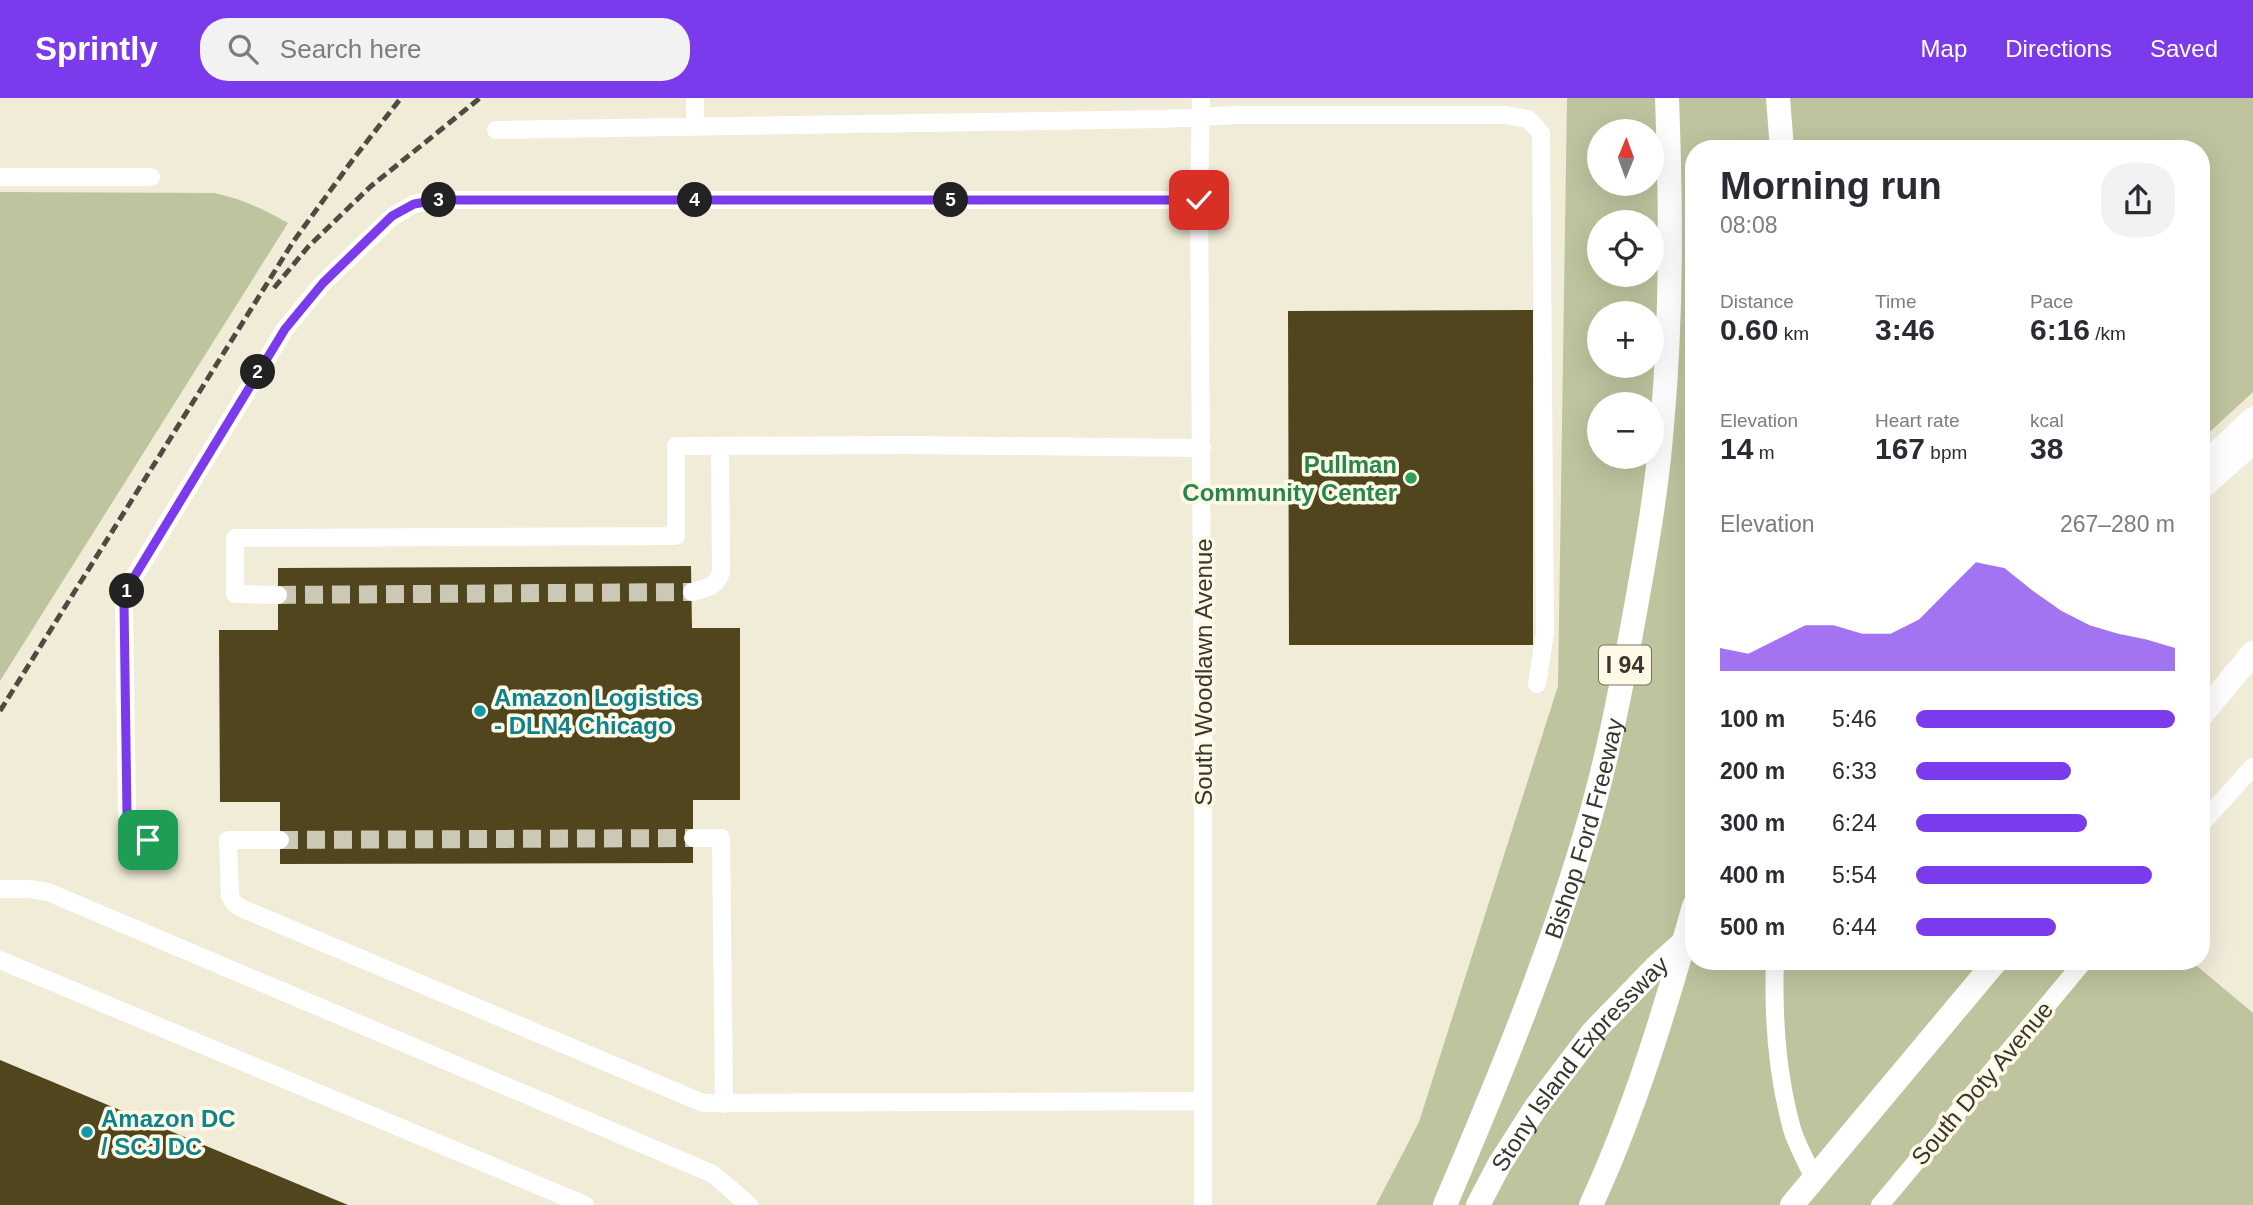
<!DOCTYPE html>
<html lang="en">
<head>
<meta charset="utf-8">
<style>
	:root { --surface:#fff; --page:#f2f2f3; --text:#2b2b33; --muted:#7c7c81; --accent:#7c3aed }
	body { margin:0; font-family:Arial,sans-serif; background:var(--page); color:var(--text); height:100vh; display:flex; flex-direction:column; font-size:26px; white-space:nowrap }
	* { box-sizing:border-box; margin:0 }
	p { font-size:23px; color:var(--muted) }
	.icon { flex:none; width:38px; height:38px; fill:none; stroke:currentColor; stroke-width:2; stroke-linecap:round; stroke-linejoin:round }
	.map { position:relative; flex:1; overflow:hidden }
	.drawer { position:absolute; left:1685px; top:42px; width:525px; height:830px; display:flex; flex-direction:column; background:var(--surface); border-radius:28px; box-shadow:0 7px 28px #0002 }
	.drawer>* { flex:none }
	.needle { width:46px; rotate:1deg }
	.controls { position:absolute; left:1587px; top:21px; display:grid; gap:14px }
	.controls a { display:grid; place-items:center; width:77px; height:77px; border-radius:50%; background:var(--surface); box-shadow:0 7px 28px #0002; font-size:35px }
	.pin { position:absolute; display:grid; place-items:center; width:60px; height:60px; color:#fff; margin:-30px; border-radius:14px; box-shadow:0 4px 10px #0006 }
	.km { position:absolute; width:35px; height:35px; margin:-18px; border-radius:50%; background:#222; color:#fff; font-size:19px; line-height:35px; text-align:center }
	.round { display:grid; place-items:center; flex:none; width:74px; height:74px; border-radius:28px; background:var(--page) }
	.headline { display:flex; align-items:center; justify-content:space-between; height:119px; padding:0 35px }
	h1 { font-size:38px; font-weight:600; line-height:52px }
	.figures { display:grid; grid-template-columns:repeat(3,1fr); gap:10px; height:119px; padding:7px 35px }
	.figures div { display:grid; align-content:center }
	.figures b { font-size:30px; font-weight:600 }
	.figures small { font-size:19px; font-weight:400 }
	.figures p { font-size:19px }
	.chart { height:196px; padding:14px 35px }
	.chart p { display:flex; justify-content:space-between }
	.chart svg { width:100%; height:126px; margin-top:7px; fill:var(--accent); opacity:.7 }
	ul { padding:0 35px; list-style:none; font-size:23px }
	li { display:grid; grid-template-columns:112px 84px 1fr; align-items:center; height:52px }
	li i { height:18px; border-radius:9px; background:var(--accent) }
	header { display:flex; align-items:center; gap:42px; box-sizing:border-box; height:98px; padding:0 35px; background:var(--accent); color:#fff }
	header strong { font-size:33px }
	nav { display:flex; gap:38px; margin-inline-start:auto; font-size:24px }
	.search { width:490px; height:63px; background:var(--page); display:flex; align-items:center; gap:18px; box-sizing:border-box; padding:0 24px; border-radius:28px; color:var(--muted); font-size:26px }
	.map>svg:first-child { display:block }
	.green { fill:#bdc49e; fill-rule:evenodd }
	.building { fill:#51451d }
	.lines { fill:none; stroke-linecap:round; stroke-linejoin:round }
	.minor-tunnel { stroke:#ccc8b6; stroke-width:18; stroke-dasharray:18 9; stroke-linecap:butt }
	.minor { stroke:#fff; stroke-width:18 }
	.highway { stroke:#fff; stroke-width:24 }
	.rail { stroke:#4d4b42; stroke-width:5; stroke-dasharray:10 5; stroke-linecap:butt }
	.route-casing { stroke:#fff; stroke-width:14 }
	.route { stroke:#7c3aed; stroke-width:9 }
	.leisure-dot { fill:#2e9e5b; stroke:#fff9e5; stroke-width:2.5 }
	.culture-dot { fill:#0f9aa8; stroke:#fff9e5; stroke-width:2.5 }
	.labels { text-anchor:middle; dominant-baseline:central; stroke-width:7; stroke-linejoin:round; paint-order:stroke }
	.shield { fill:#fff9e5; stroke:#747065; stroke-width:2 }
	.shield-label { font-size:23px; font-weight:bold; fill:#38362e }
	.leisure-label { font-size:24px; font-weight:bold; fill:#27864d; stroke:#fff9e5; text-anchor:end }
	.street-label { font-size:24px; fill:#38362e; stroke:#fff9e5 }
	.culture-label { font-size:24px; font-weight:bold; fill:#0d838f; stroke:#fff9e5; text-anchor:start }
</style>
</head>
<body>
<header>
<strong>Sprintly</strong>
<div class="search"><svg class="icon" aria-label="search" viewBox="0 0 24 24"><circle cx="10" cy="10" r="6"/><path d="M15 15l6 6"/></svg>Search here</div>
<nav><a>Map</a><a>Directions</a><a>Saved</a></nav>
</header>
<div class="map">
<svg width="2253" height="1107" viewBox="0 0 2253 1107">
	<rect width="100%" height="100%" fill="#f1ecd8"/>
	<path class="green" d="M1567,0h686v294l-51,47v-290h-508v812h497l62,52v192h-877l43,-83 139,-436zM1600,33h52v53h-52zM1600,124h52v53h-52zM1600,215h52v53h-52zM1600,306h52v53h-52z
		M0,94l214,1c28,6 50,16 74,30l-288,458z"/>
	<path class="building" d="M1533,212v335h-244l-1,-334z
		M691,468l1,62h48v172h-47v63l-413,1v-62h-60l-1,-172h59v-62z
		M0,962l348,145h-348z"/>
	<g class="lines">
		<path class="minor-tunnel" d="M278,497l414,-3
			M280,742l413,-2"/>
		<path class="minor" d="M695,0v28
			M1201,0l-2,102 4,528v477
			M496,32l666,-11 74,-4h270l22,4 13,14 4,500 -8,51
			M0,79h151
			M692,494c14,-4 25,-5 29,-20l-1,-126
			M278,497l-43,-1v-56l441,-2v-90l231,-1 295,3
			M2202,725l51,-56
			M693,740h28l3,266
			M148,742l-21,-26 -3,-211 4,-16 157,-258 38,-46 69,-66 22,-13 24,-4h761
			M280,742h-52l2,56 4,7 7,5 462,195 499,-2
			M0,791h29l19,3 665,282 36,31
			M0,862l585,245
			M1775,863c-2,55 2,114 17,168 5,17 15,33 22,50
			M1880,1107l204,-244"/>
		<g class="highway">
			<path d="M1778,0l4,51"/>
			<path d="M2202,369l51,-48"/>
			<path d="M2202,389l51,-45"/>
			<path d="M2202,616l51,-61"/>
			<path id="s1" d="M1445,1107c52,-122 102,-242 140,-370 21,-69 35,-141 48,-212 12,-66 24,-132 29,-198 10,-109 9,-218 5,-327"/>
			<path id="s2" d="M1478,1107l21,-40 37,-58 57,-75 62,-64 39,-35"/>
			<path d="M1591,1107c44,-95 75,-198 103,-299"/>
			<path d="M1792,1107l204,-244"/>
		</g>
		<path class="rail" d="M274,190l34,-41 62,-60 110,-89
			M0,613l293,-469 61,-84 47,-60"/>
	</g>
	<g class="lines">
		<g class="route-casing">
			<path id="route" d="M148,742l-21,-26 -3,-211 4,-16 157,-258 38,-46 69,-67 22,-12 24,-4h761"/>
		</g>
		<use href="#route" class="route"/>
	</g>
	<circle class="leisure-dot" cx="1411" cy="380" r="7"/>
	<g class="culture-dot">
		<circle cx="480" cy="613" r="7"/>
		<circle cx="87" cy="1034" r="7"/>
	</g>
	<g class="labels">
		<rect class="shield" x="1599" y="547.5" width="52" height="39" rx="5"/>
		<g class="shield-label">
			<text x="1625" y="567">I 94</text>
		</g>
		<g class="leisure-label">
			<text x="1397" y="366">Pullman<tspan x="1397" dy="28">Community Center</tspan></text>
		</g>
		<g class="street-label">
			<text transform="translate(1203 574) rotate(-90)">South Woodlawn Avenue</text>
			<text stroke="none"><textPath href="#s1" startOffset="402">Bishop Ford Freeway</textPath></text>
			<text stroke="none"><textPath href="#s2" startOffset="175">Stony Island Expressway</textPath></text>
			<text transform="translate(1982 985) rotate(-50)">South Doty Avenue</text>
		</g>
		<g class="culture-label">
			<text x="494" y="599">Amazon Logistics<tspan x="494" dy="28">- DLN4 Chicago</tspan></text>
			<text x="101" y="1020">Amazon DC<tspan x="101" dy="28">/ SCJ DC</tspan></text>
		</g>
	</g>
</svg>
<div class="controls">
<a><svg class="needle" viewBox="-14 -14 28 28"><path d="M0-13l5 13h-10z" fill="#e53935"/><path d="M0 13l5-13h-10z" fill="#7c7c81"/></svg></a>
<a><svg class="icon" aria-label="locate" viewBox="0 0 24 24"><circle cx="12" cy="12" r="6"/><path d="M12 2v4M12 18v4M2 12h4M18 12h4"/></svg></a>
<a>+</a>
<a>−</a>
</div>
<div class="pin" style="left:148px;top:742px;background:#1e9e55"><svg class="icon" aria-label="arrive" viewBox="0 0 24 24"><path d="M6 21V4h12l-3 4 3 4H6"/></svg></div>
<div class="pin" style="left:1199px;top:102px;background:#d93025"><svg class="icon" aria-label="check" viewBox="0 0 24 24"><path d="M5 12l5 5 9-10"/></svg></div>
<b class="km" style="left:127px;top:493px">1</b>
<b class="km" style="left:258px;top:274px">2</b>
<b class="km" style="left:439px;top:102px">3</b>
<b class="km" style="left:695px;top:102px">4</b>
<b class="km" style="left:951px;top:102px">5</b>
<section class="drawer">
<div class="headline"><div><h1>Morning run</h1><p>08:08</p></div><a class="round"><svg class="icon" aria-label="share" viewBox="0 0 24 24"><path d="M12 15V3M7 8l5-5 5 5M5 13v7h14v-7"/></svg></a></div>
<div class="figures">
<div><p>Distance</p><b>0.60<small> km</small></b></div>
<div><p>Time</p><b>3:46</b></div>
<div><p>Pace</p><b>6:16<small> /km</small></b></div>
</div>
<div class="figures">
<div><p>Elevation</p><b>14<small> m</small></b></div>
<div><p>Heart rate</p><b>167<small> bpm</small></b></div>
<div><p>kcal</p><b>38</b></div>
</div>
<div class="chart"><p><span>Elevation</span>267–280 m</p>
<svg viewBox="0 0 160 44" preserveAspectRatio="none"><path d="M0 44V36L10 38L20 33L30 28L40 28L50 31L60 31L70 26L80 16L90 6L100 8L110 16L120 23L130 28L140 31L150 33L160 36V44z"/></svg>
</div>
<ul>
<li><b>100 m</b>5:46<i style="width:100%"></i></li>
<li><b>200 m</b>6:33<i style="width:60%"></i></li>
<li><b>300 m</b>6:24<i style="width:66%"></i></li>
<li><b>400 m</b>5:54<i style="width:91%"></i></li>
<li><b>500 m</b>6:44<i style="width:54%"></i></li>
</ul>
</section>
</div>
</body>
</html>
